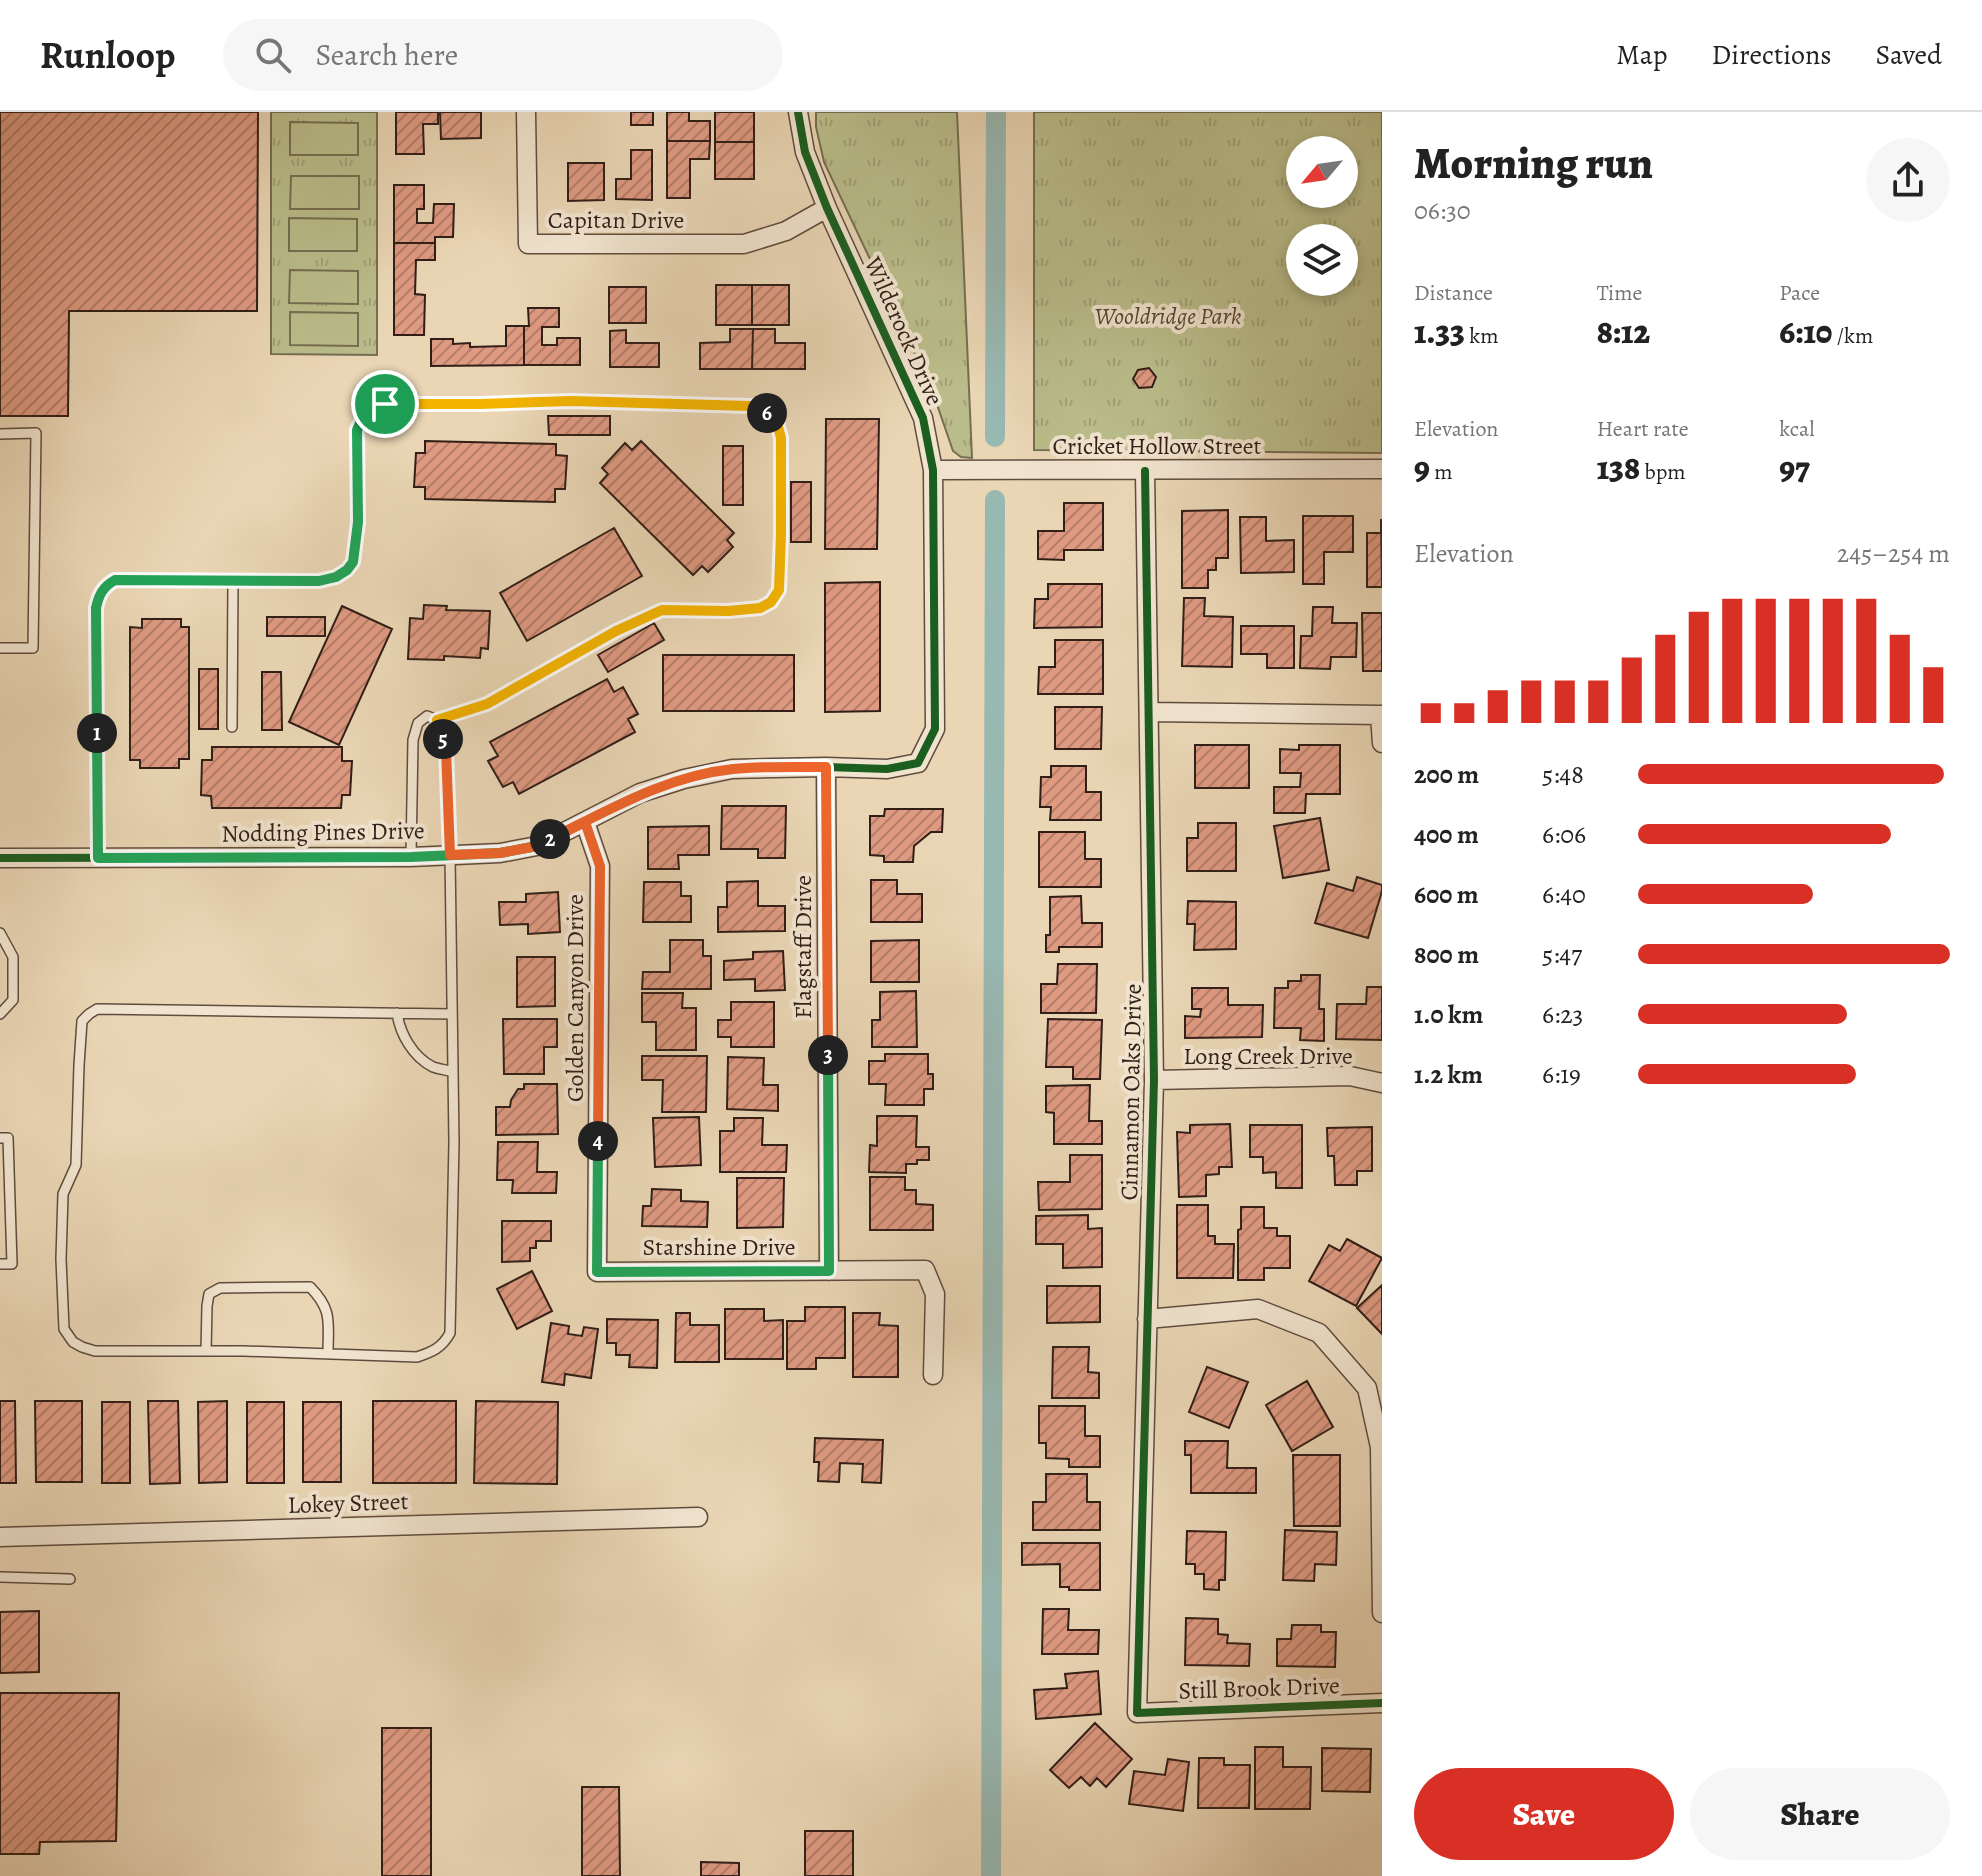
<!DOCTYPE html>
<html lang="en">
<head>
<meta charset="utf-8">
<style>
	:root { --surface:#fff; --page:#f6f6f6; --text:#222; --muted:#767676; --line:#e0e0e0; --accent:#d93025 }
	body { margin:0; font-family:Alegreya,serif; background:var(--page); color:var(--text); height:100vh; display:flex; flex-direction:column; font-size:30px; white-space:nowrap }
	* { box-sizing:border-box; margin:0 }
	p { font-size:26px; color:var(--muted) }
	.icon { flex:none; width:44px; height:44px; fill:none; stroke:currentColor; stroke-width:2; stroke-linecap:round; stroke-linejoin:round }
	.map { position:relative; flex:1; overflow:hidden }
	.sheet { display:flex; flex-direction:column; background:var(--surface); width:600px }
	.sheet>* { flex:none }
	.needle { width:52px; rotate:241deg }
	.controls { position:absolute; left:1286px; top:24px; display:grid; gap:16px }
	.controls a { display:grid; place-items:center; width:72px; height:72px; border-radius:50%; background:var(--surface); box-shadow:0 4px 12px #0003; font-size:40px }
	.pin { position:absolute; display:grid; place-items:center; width:68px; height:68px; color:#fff; margin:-34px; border:4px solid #fff; border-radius:50%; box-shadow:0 2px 8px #0007 }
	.km { position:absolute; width:40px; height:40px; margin:-20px; border-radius:50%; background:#222; color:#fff; font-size:22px; line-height:40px; text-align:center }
	.round { display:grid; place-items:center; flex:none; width:84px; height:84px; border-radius:42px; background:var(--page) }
	.summary { display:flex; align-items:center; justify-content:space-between; height:136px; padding:0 32px }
	h1 { font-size:44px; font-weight:800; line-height:60px }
	.figures { display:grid; grid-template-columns:repeat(3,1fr); gap:12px; height:136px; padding:8px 32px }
	.figures div { display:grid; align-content:center }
	.figures b { font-size:34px; font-weight:800 }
	.figures small { font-size:22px; font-weight:400 }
	.figures p { font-size:22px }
	.chart { height:224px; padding:16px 32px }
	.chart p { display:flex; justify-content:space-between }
	.chart svg { width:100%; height:144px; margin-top:8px; stroke:var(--accent); stroke-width:6 }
	.action { display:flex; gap:16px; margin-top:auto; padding:16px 32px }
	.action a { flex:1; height:92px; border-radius:48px; background:var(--accent); color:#fff; font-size:32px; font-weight:800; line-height:92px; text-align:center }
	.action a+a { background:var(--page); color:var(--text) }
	ul { padding:0 32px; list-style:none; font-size:26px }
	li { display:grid; grid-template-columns:128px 96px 1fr; align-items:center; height:60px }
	li i { height:20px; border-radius:10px; background:var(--accent) }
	header { display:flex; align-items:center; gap:48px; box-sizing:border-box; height:112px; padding:0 40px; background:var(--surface); border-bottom:2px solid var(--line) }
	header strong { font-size:38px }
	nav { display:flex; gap:44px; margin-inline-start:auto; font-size:28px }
	.search { width:560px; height:72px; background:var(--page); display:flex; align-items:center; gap:20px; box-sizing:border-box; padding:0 28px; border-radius:44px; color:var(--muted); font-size:30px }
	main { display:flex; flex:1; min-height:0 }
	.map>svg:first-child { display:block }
	.grass { fill:url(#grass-tufts); stroke:#766e51; stroke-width:2; fill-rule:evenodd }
	.pitch { fill:#babd8b; stroke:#766e51; stroke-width:2 }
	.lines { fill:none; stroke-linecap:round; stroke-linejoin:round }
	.canal { stroke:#98b8b2; stroke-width:20 }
	.building { fill:url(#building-hatch); stroke:#311e17; stroke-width:2 }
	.lane-casing { stroke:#5f4c3e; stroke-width:12 }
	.street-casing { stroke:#5f4c3e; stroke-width:21 }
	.lane { stroke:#f1e4cf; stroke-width:9 }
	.street { stroke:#f1e4cf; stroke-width:18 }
	.cycleway-casing { stroke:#f1e4cf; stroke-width:13 }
	.cycleway { stroke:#1b5e20; stroke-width:8 }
	.split-1-casing { stroke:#fff; stroke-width:16 }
	.split-2-casing { stroke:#fff; stroke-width:16 }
	.split-3-casing { stroke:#fff; stroke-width:16 }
	.split-4-casing { stroke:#fff; stroke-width:16 }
	.split-5-casing { stroke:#fff; stroke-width:16 }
	.split-6-casing { stroke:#fff; stroke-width:16 }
	.split-7-casing { stroke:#fff; stroke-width:16 }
	.split-1 { stroke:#22a559; stroke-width:10 }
	.split-2 { stroke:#22a559; stroke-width:10 }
	.split-3 { stroke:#f0652b; stroke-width:10 }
	.split-4 { stroke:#22a559; stroke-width:10 }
	.split-5 { stroke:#f0652b; stroke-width:10 }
	.split-6 { stroke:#f5b400; stroke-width:10 }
	.split-7 { stroke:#f5b400; stroke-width:10 }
	.labels { text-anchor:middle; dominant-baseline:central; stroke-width:8; stroke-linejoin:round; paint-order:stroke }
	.street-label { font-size:24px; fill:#311e17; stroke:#f1e4cf }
	.park-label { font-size:24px; font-style:italic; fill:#534634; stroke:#f1e4cf }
</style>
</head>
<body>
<header>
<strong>Runloop</strong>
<div class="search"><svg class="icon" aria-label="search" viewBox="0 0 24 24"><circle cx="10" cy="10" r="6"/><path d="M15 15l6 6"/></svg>Search here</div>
<nav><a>Map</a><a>Directions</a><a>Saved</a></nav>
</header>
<main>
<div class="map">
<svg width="1382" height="1764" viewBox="0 0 1382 1764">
	<defs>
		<pattern id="grass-tufts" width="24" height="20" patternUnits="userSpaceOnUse" patternTransform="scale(2)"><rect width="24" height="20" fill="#babd8b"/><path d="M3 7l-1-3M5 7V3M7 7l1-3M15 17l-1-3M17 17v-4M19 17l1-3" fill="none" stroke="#a0a277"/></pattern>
		<pattern id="building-hatch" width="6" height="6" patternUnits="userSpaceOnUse" patternTransform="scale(2)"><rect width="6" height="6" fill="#df9a82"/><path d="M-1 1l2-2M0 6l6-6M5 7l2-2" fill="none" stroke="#b57d69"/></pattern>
	</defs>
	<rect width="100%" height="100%" fill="#ead6b5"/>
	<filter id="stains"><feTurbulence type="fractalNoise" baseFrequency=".0025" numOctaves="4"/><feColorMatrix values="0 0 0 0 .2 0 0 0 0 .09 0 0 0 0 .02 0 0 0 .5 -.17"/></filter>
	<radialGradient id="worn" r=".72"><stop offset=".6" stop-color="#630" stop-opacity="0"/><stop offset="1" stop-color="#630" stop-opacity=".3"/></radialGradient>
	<path class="grass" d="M271,0h106v243l-106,-1z
		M816,0h141l15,346 -11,-1 -8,-6 -21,-61 -108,-228 -8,-35z
		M1034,0h348v341l-348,-3zM1300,38h44v44h-44zM1300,126h44v44h-44z"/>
	<path class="pitch" d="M290,10l68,1v32h-68z
		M291,64h68v33h-69z
		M289,106l68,1v32h-68z
		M290,158l68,1v33l-69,-1z
		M290,200l68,1v33l-68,-1z"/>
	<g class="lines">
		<path class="canal" d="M995,325l1,-325
			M991,1764l4,-1376"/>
	</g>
	<path class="building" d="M0,0h258l-1,199h-188l-1,105h-68z
		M396,0h42v12h-15l1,30h-28z
		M440,0h41v26l-40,1z
		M631,0h22v13h-22z
		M667,0h22v9h21v20h-43z
		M715,0h39v30h-39z
		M667,29h43l-1,18h-19v39h-23z
		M715,30h39v37h-39z
		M631,38h21v50l-36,-1v-20h15z
		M568,51h36v37l-36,1z
		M394,73h30v24h-7v14h16l1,-19h20l-1,33h-18v6h-41z
		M394,131h41v17h-19l-1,34 10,1 -1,40h-30z
		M716,173h36v40h-36z
		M752,173h37v40h-37z
		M609,175h37v36h-37z
		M528,196h31v19h-17v18h15v-7h23v27h-56v-39h5z
		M506,214h18v39l-93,1v-27h22v5l17,-1v4l36,-1z
		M730,217h23l-1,40h-52v-26l30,-1z
		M753,217h22v14h30v26h-53z
		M626,218v13h33v24h-49v-36z
		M1149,256l7,9 -4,10 -13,1 -6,-9 5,-9z
		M548,304h62v19h-61z
		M826,307h53l-2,130h-52z
		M425,329l131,3v11l11,1 -2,33h-10v13l-130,-3v-12h-11l2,-34h9z
		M641,329l93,92 -7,7 6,7 -25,25 -6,-6 -9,9 -93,-92 8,-9 -6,-6 23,-25 7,7z
		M723,334h20v59h-20z
		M791,370h20v60h-20z
		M1064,391h39v47h-39v10l-26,-1v-28h26z
		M1228,398v48h-12v12h-8v18h-26v-77z
		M1303,404h50v36h-29v32h-21z
		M1240,405h26v24l28,-1v32l-53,1z
		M1381,407l1,68h-15v-54h14z
		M614,416l28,48 -115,65 -27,-48z
		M880,470v129l-55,1v-129z
		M1048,472h54v43l-68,1 1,-29h13z
		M1184,486h21l-1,18 29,1 -1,50 -50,-1z
		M424,493l23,1 -1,4 44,1 -2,38 -7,-1 -1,10 -36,-2v4l-36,-1 2,-41 13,1z
		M342,494l50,23 -53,116 -50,-23z
		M1313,495h20l-1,16h25l-1,34h-25l-1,12 -30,-1 1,-32h11z
		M1362,501h20v58h-19z
		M267,505h58v19h-58z
		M142,507h39v8h8v132h-10v9h-39v-8h-10v-133l12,1z
		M654,511l10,17 -56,32 -10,-17z
		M1241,514h53v42h-27v-14h-26z
		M1055,528h48v54h-65l1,-27h16z
		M663,543h131v56h-131z
		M199,557h19v60h-19z
		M262,560h19l1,58h-20z
		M607,567l7,13 9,-5 15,27 -10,5 7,13 -116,62 -6,-12 -10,5 -15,-26 10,-5 -8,-14z
		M1055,595h47l-1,42h-46z
		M1195,633h54v43h-54z
		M1299,633h41v49h-34l-1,19h-31v-26h26l1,-14h-21v-24l19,1z
		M212,635h130v14h10l-2,34h-8l-1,13h-129l-1,-12 -10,-1 1,-35h10z
		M1051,654h35v26h15v28h-51l1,-13h-11l1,-30h10z
		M722,694h64l-1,52h-27v-9h-37z
		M885,697h58l-1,23h-11l-17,14 -1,16h-29v-6l-14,-1v-39h14z
		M1320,706l9,52 -46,8 -9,-52z
		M1198,711h38v48h-49v-33h11z
		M709,714v29h-31l1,14h-31v-42z
		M1039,720h46v27h16v28h-62z
		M1357,765l25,8v6l-14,47 -53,-15 12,-40 26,8z
		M871,768h26v14h25v28h-51z
		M758,769v25h27v25l-67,1v-25h9v-25z
		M644,770h37v14h10v26h-48z
		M558,780l2,40 -32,2v-10l-28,1 -1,-23h27v-8z
		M1081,784l1,27h20v24h-43v5h-13v-17h4v-38z
		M1188,789l48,1v47l-42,1 1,-26h-8z
		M670,828h33v16h8v33h-69l1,-17h27z
		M919,828v42h-48v-41z
		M783,839l2,39 -30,1v-12l-31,1v-19l29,-2v-7z
		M517,845h38v49l-38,1z
		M1058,852h39l-1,49h-55v-29h16z
		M1301,863h19l-1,34h5v32l-24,-1 1,-12h-27l1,-40h13v-7h13z
		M1367,875h15v53l-46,-1 1,-35h29z
		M1192,876h36v17h35l-1,32 -77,1v-22l15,1 1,-8h-9z
		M916,879l1,56h-45v-27h8v-28z
		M642,881h41l-1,15h14v42h-40v-28h-14z
		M731,890h43v45h-43v-10h-13v-17h13z
		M503,907h54v28h-13v27h-40z
		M1048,907l54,1 -2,59h-27v-12h-27z
		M885,942h43v20h5v15h-9v16h-39l1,-21h-17v-23h16z
		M642,944h65l-1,56h-44l1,-32h-21z
		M728,945l36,1 -1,27h15v26l-51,-2z
		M524,972h33l1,50 -62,1v-28h14l1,-7 7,-11h6z
		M1090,973l-1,36h13v23h-48v-31l-8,-1v-26z
		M877,1004h40l-1,31h13v13h-12v4h-11v9l-37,-1 1,-27 7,1z
		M699,1005l2,48 -46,2 -2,-49z
		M734,1006h29l-1,27h25l-1,27h-66v-41h14z
		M1230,1012l2,43h-13v7l-13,1v21l-27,1 -2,-65 13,1v-8z
		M1250,1013h52v63h-26v-16l-13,1v-16h-13z
		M1372,1015v44h-15v14h-22l-1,-29h-6l-1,-28z
		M498,1030h40l-1,30h20l-1,21h-44l1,-13h-16z
		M1070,1043h32v54l-63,1 -1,-28h32z
		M870,1065h35v13h11v14l17,1v25h-63z
		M737,1066h47l-1,49 -46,1z
		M652,1077l29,1v11l27,1 -1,25 -65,-1 1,-20h8z
		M1177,1093h31v31h7v8h19l-1,34h-56z
		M1241,1095h23v21h13v8h13v32h-26v12h-26v-50l3,-1z
		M1088,1103v14l14,-1v39l-39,1v-24h-27v-28z
		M502,1109h49v20h-15v7h-6v13l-28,1z
		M1347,1127l35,19 -26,48 -47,-25 20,-36 11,6z
		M532,1159l20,40 -35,18 -20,-40z
		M1382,1173v49l-25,-26z
		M1047,1174h53v36l-53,1z
		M805,1195h40v51h-29v11h-29v-48h18z
		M725,1197h39v12l19,-1v39h-58z
		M676,1201h14v12h29v37h-44z
		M853,1201h27l-1,12 19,1v51h-45z
		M607,1207l51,1 -1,48 -28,-1 1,-12h-14v-12h-9z
		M551,1211l18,3 -1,8 14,2 2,-9 14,2 -7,49 -26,-4 -1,11 -22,-3z
		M1053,1235h36l-1,25 11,1v25h-47z
		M1207,1255l41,15 -19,46 -40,-16z
		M1307,1269l26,46 -41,24 -26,-46z
		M0,1289h15l1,82h-16z
		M35,1289h47v81h-46z
		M148,1289h30l2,82 -30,1z
		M227,1289v81l-28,1 -1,-81z
		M373,1289h83v82h-83z
		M476,1289l82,1 -1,82 -83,-1z
		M102,1290h28v81h-28z
		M247,1290h37v81h-37z
		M303,1290h38v80h-38z
		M1039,1294h46v30h15v31h-31v-8l-23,-1v-15h-7z
		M815,1326l68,2 -2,43 -19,-1 1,-18 -23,-1 -1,19 -21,-1 1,-19h-5z
		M1185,1329h43l-1,27h29v25h-65v-38h-6z
		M1293,1343h47v71h-46z
		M1046,1362h41v28h13v28h-67v-28h13z
		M1285,1418l52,2 -1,33 -21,-1 -1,17 -31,-1z
		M1187,1419l39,1 -1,48h-6v10l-15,-1v-15h-9v-10h-9z
		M1022,1431h78v47h-31v-3h-9v-23l-38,1z
		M1043,1497h26l-1,21h31l-1,24h-56z
		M39,1499v61l-39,1v-61z
		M1186,1506l32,1v15l10,1 -1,8 23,1 -1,22 -64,-1z
		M1292,1513h29v7h15l-1,35 -58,-1v-27h14z
		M1098,1559l3,43 -65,5 -2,-29 33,-2 -2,-14z
		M0,1581h119l-3,148 -76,1 -1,12h-39z
		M1095,1611l37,36 -26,28 -9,-9 -7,8 -9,-9 -12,11 -19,-18z
		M382,1616h49v148h-49z
		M1255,1635h28v20h28l-1,42h-55z
		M1322,1636l49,1 -1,43 -48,-1z
		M1199,1646h25v7h26l-1,43h-51z
		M1168,1647l21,3 -6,49 -54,-7 5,-33 31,4z
		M582,1675h37l1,89h-38z
		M805,1719h48v45h-48z
		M701,1750l38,1v13h-38z"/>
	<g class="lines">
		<g class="lane-casing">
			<path id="lane" d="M0,322l36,-1 -3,215h-33
				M437,608l9,29 4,106 4,287 -4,191c-8,15 -18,19 -33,24l-173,-6h-149l-13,-4 -9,-5 -9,-13 -3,-70 2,-65 13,-29 3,-100 3,-44 7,-7 8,-5 355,5
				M232,615l1,-146
				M98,746l-2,-250c3,-14 7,-21 19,-28l204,1 17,-4 11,-7 6,-8 5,-40 -1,-92c6,-15 13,-21 28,-26h95l91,-3 179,5c20,6 25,12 31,32v96l-2,56 -8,12 -11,6 -32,3 -66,-1 -46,21 -129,73 -50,16 -10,-4 -9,7 -5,17 -2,117
				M0,821l13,24v43l-13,14
				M397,901c3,21 16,44 36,54 6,2 14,3 20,5
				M0,1026h8l4,126h-12
				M206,1239l1,-45 2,-12 11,-6 90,-1c23,23 18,36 18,67
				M0,1465l70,2"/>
		</g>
		<g class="street-casing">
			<path id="street" d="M526,0l2,132h216l42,-13 41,-23
				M933,358l449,-1
				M1145,359l9,609 -17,633 245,-10
				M1149,600l233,3
				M1380,603l2,28
				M826,655l3,504
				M585,710l15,44 -3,406 328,-2 10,24 -2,81
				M0,746l411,-1 89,-4 37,-7 103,-53 44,-14 48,-10 94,-2 61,2 31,-6 17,-34 -2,-259 -10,-52 -96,-210 -22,-56 -7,-40
				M1154,968l196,-4 32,7
				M1147,1207l111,-10 61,24 48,55 13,59 2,166
				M0,1425l698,-20"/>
		</g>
		<use href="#lane" class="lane"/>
		<use href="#street" class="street"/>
		<g class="cycleway-casing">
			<path id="cycleway" d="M1145,359l9,609 -17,633 245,-10
				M0,746l411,-1 89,-4 37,-7 103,-53 44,-14 48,-10 94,-2 61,2 31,-6 17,-34 -2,-259 -10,-52 -96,-210 -22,-56 -7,-40"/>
		</g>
		<use href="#cycleway" class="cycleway"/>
	</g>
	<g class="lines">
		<g class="split-1-casing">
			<path id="split-1" d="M97,621l-1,-125c3,-14 7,-21 19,-28l204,1 17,-4 11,-7 6,-8 5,-40 -1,-92c6,-15 13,-21 28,-26"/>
		</g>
		<g class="split-2-casing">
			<path id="split-2" d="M97,621l1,125 313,-1 89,-4 37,-7 13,-7"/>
		</g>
		<g class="split-3-casing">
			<path id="split-3" d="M550,727c59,-29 116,-63 183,-70 30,-3 62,-2 93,-2l2,288"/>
		</g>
		<g class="split-4-casing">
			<path id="split-4" d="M598,1029l-1,131 232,-1 -1,-216"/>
		</g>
		<g class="split-5-casing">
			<path id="split-5" d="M443,627l3,10 4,106 50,-2 37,-7 48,-24 15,44 -2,275"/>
		</g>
		<g class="split-6-casing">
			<path id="split-6" d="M443,627l-6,-19 50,-16 129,-73 46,-21 66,1 32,-3 11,-6 8,-12 2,-56v-96l-4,-15 -10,-10"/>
		</g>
		<g class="split-7-casing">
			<path id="split-7" d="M385,292h95l91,-3 179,5 17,7"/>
		</g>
		<use href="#split-1" class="split-1"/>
		<use href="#split-2" class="split-2"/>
		<use href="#split-3" class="split-3"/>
		<use href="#split-4" class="split-4"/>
		<use href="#split-5" class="split-5"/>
		<use href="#split-6" class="split-6"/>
		<use href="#split-7" class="split-7"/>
	</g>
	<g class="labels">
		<g class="street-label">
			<text x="616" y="108">Capitan Drive</text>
			<text transform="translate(904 219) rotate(66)">Wilderock Drive</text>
			<text x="1157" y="334">Cricket Hollow Street</text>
			<text transform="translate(323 720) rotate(-1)">Nodding Pines Drive</text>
			<text transform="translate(803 835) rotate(-90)">Flagstaff Drive</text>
			<text transform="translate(575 886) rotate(-90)">Golden Canyon Drive</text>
			<text x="1268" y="944">Long Creek Drive</text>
			<text transform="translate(1131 980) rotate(-89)">Cinnamon Oaks Drive</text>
			<text x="719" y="1135">Starshine Drive</text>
			<text transform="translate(348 1391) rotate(-2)">Lokey Street</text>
			<text transform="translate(1259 1576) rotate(-2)">Still Brook Drive</text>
		</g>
		<g class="park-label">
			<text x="1168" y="204">Wooldridge Park</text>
		</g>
	</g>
	<rect width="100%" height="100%" filter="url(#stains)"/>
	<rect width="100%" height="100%" fill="url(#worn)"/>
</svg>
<div class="controls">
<a><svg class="needle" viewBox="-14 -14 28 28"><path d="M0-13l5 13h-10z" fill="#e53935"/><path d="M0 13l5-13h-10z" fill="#767676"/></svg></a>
<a><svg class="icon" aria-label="layers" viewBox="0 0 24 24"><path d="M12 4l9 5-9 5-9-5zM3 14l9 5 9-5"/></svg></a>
</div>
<div class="pin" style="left:385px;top:292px;background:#1e9e55"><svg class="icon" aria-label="arrive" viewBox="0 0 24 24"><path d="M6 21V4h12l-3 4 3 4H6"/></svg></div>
<b class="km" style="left:97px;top:621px">1</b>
<b class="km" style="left:550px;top:727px">2</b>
<b class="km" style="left:828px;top:943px">3</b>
<b class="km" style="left:598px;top:1029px">4</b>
<b class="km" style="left:443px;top:627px">5</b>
<b class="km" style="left:767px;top:301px">6</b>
</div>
<section class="sheet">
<div class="summary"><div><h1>Morning run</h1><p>06:30</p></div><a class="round"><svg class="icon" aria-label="share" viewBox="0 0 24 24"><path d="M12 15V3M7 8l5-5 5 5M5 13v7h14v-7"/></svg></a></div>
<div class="figures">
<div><p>Distance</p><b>1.33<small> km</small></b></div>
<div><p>Time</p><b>8:12</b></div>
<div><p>Pace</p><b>6:10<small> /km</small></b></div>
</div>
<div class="figures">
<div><p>Elevation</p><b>9<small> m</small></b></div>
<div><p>Heart rate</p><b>138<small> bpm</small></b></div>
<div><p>kcal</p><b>97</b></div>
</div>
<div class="chart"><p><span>Elevation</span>245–254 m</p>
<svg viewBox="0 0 160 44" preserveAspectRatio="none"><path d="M5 44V38M15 44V38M25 44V34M35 44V31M45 44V31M55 44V31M65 44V24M75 44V17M85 44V10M95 44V6M105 44V6M115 44V6M125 44V6M135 44V6M145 44V17M155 44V27"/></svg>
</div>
<ul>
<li><b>200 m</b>5:48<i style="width:98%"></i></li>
<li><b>400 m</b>6:06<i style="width:81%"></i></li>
<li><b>600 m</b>6:40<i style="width:56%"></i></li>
<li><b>800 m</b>5:47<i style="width:100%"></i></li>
<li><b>1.0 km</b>6:23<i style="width:67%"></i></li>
<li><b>1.2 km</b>6:19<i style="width:70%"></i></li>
</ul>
<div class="action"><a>Save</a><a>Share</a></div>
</section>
</main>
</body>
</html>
